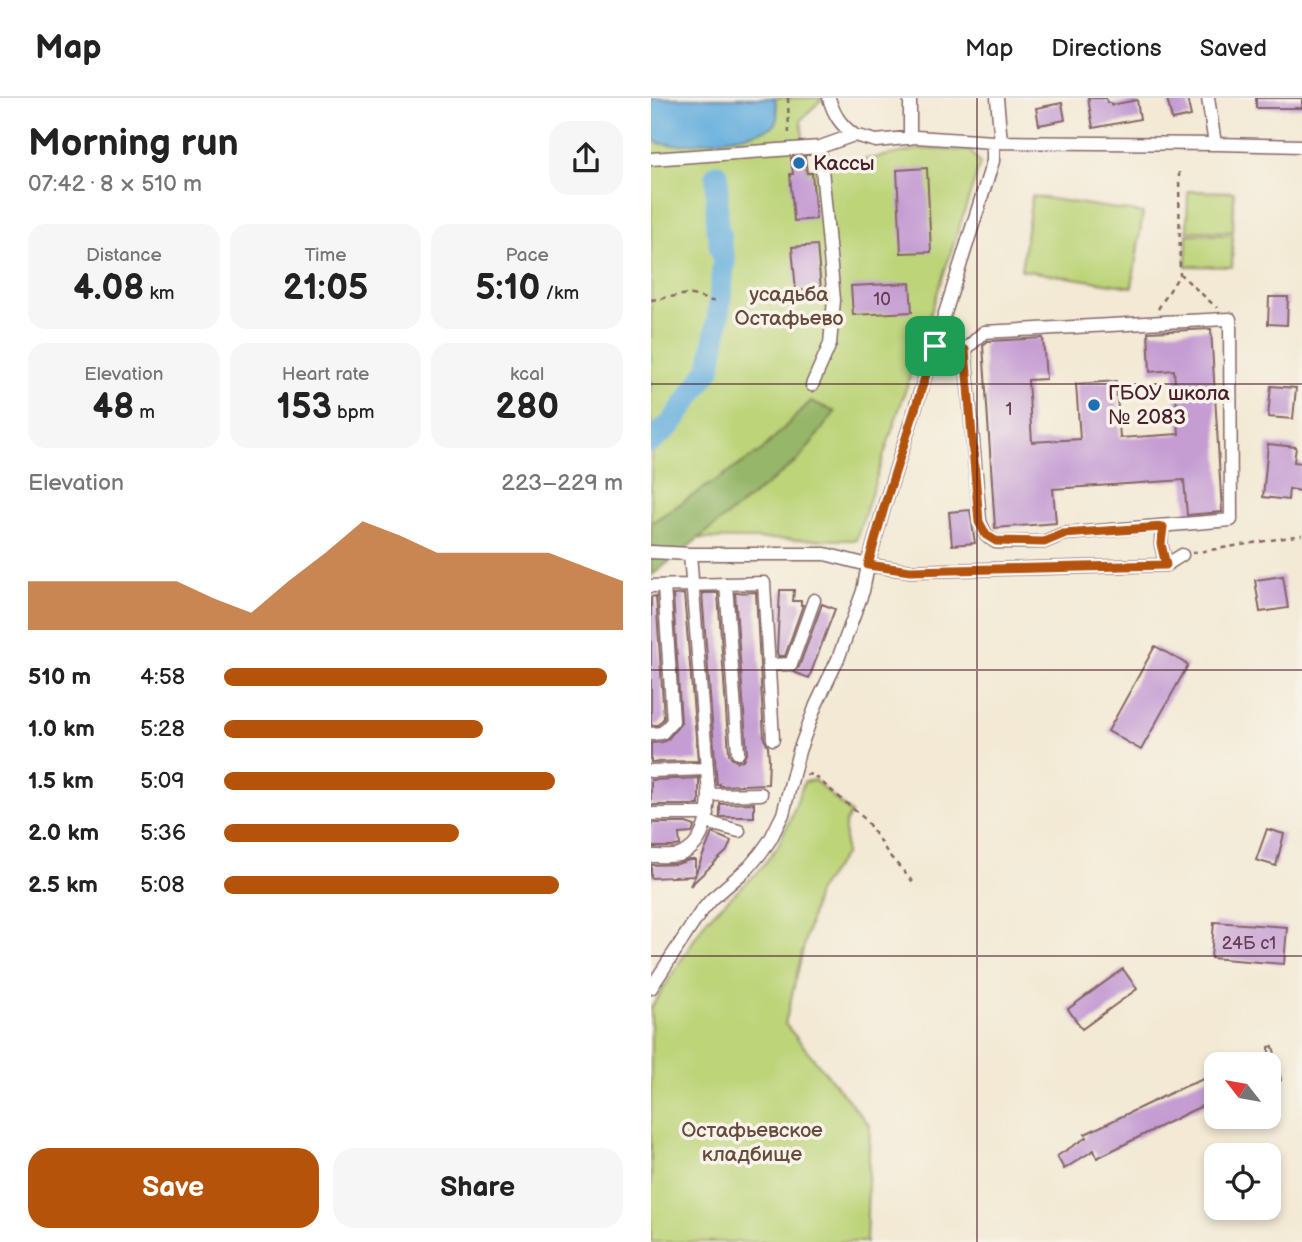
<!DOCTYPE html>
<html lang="en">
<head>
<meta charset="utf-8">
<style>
	:root { --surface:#fff; --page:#f6f6f6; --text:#222; --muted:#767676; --line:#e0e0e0; --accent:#b45309 }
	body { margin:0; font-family:"Balsamiq Sans",sans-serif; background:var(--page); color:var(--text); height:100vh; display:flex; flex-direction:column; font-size:26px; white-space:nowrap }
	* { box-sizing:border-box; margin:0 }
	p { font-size:23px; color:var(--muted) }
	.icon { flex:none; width:38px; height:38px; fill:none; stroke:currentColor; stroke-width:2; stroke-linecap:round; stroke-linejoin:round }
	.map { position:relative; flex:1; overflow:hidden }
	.details { display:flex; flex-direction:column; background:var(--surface); width:651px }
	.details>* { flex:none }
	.needle { width:46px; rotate:301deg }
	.buttons { position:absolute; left:553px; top:954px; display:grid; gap:14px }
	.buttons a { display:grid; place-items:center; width:77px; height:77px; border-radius:14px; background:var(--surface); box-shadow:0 4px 10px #0003; font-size:35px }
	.pin { position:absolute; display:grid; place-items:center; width:60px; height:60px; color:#fff; margin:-30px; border-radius:14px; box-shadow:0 4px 10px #0006 }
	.round { display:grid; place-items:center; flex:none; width:74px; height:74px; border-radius:21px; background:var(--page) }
	.overview { display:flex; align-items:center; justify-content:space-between; height:119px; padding:0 28px }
	h1 { font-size:38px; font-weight:800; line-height:52px }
	.figures { display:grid; grid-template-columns:repeat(3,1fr); gap:10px; height:119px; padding:7px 28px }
	.figures div { display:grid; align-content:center; border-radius:18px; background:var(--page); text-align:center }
	.figures b { font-size:35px; font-weight:800 }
	.figures small { font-size:19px; font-weight:400 }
	.figures p { font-size:19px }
	.chart { height:196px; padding:14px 28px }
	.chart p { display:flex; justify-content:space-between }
	.chart svg { width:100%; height:126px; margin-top:7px; fill:var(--accent); opacity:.7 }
	.primary-button { display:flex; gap:14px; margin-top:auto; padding:14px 28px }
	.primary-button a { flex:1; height:80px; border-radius:21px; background:var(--accent); color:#fff; font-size:28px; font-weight:800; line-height:80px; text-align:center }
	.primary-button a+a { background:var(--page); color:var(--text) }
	ul { padding:0 28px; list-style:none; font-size:23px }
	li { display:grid; grid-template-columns:112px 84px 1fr; align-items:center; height:52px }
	li i { height:18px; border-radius:9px; background:var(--accent) }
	header { display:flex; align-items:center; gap:42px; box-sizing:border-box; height:98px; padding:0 35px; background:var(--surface); border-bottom:2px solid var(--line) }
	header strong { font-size:33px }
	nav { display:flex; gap:38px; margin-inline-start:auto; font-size:24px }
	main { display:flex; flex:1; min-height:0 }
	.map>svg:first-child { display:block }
	.green { fill:#bdd479; stroke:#847a52; stroke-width:2 }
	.forest { fill:#96b669; stroke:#706a4a; stroke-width:2 }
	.water { fill:#65afdd; stroke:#586784; stroke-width:2 }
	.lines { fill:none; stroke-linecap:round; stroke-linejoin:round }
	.river { stroke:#65afdd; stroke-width:23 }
	.building { fill:#c59dd3 }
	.minor-casing { stroke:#856666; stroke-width:15 }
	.path { stroke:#856666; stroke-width:2.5; stroke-dasharray:5 5; stroke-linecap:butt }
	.minor { stroke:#fff; stroke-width:12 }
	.route-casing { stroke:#fff; stroke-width:14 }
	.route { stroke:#b45309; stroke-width:9 }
	.grid { fill:none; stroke:#4a1f2b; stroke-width:2; stroke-opacity:0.55 }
	.poi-dot { fill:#1f6fb2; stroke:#f7f3e8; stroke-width:2.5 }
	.labels { text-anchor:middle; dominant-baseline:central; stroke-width:7; stroke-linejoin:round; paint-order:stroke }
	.number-label { font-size:18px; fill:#693e55 }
	.poi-label { font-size:21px; fill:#4a1f2b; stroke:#f7f3e8; text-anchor:start }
	.park-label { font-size:21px; fill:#674c3e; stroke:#f7f3e8 }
</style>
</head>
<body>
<header>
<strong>Map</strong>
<nav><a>Map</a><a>Directions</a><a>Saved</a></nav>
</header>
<main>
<section class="details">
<div class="overview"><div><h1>Morning run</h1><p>07:42 · 8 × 510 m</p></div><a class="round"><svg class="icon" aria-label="share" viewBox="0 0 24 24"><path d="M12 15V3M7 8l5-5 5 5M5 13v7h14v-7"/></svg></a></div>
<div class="figures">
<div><p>Distance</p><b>4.08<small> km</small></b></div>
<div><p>Time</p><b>21:05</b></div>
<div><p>Pace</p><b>5:10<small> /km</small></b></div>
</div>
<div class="figures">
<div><p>Elevation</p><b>48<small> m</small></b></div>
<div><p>Heart rate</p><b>153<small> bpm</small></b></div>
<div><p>kcal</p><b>280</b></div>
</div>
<div class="chart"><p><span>Elevation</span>223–229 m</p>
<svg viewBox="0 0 160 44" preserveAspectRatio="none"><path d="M0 44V27L10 27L20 27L30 27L40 27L50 33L60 38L70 27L80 17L90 6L100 11L110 17L120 17L130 17L140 17L150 22L160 27V44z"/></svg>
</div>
<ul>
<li><b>510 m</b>4:58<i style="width:96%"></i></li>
<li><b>1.0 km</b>5:28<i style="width:65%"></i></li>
<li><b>1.5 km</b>5:09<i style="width:83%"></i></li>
<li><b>2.0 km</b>5:36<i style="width:59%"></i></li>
<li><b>2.5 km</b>5:08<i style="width:84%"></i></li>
</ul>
<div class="primary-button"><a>Save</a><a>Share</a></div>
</section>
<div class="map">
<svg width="651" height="1144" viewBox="0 0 651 1144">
	<rect width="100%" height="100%" fill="#f7f3e8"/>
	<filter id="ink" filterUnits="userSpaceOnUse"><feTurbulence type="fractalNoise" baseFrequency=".0143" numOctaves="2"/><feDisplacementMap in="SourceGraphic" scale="14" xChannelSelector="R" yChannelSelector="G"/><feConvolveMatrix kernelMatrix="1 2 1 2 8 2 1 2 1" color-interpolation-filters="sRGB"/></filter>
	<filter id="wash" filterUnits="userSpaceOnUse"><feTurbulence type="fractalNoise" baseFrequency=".00686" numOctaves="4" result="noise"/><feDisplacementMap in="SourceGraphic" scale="28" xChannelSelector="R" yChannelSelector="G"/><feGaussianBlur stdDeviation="1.57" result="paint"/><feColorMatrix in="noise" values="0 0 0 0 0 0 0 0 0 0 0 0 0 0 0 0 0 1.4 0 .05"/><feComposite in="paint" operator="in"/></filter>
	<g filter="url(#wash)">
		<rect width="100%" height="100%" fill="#f3e9d4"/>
		<path class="green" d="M0,0h172l-22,22 6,50 115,-21 49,2 9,13 -124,376 -205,-2z
			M537,93l46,1 -1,40 -46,-1z
			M381,98l111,17 -11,74 -111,-17z
			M536,136l46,1 -1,32 -46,-1z
			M163,682l37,33 -6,11v30l-28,38 -32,132 85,102 -4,116h-215v-234l56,-89 50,-46 21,-27 13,-29 13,-35z"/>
		<path class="forest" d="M160,303l24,11 -36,47 -148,117v-53l111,-73z"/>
		<path class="water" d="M0,0h124c1,7 5,21 -1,27 -10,10 -92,22 -108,19 -7,0 -10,-2 -15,-6z"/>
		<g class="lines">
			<path class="river" d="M0,343l20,-17 39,-56 8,-49 6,-60 -4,-15v-9l-3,-6v-54"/>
		</g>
		<g id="blocks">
			<path class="building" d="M437,0h18l1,5h4v2l26,-5 3,19 -47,9z
				M516,0h20l4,18 -19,4z
				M605,0h46v10h-46z
				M411,5l3,17 -26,5 -3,-17z
				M154,59l2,16h5l4,46 -22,2 -4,-47h3l-2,-16z
				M276,70l4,84 -30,1 -4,-83z
				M166,147l4,44 -25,2 -4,-44z
				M259,185l2,29 -59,3 -2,-29z
				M618,199h19l-1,28 -19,-1z
				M560,231l11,183 -35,3 -3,-35 -131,9 3,34 -61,5 -12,-183 5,-4 55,-3 3,41 -18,1 4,62 48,-3 -4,-55 40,-3 4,57 59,-4 -5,-64 -24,2 -2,-40z
				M620,288l25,2 -3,31 -25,-2z
				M617,346l28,3 -2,15 8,1 -1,28 -12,-2 -1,11 -25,-3z
				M319,412l5,33 -23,2 -3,-33z
				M632,478l5,32 -28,4 -5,-32z
				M129,492h14l-1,11h8v4h2l-18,51h-7l-1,-4z
				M105,494l8,147 4,7 1,13 -1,25 -48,2v-2l-3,1 -15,-192h16l11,161 2,4 7,4 5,-2 4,-8 -12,-159z
				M33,496l14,167 -47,1v-19l12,-1 5,-3 13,-16 -8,-128z
				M5,498l8,122 -6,7h-7v-128z
				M171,506l13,5 -26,69 -16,-6 6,-5z
				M504,548l33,19 -47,85 -33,-19z
				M48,680v27h-48v-25z
				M103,705v14h-34v-13z
				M0,725h35l9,3 -3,7 -13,1 1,11 -8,2h-21z
				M616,731l17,5 -8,32 -20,-6z
				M61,735l19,8 -4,10 -37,35 5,-10 -44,2v-13l26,-1 12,-4h6v15z
				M563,824l73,5 -3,37 -73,-6z
				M472,871l14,20 -55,40 -14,-20z
				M622,948l8,34 -12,3v-36z
				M565,976v26l-25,11 -94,47 -3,-8 -30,19 -7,-13 30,-19 -2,-3 96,-46z"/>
		</g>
	</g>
	<g filter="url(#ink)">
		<use href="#blocks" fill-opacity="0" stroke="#856666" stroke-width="2"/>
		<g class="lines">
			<g class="minor-casing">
				<path id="minor" d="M178,0c5,17 11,26 25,37
					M259,0v40
					M346,0l4,44
					M557,0l7,46
					M0,61l169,-12
					M284,248l30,4 19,-18c82,-4 164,-10 246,-13l1,201 -168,14 -19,8h-48l-10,-7 -6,-13 -15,-172
					M161,287l18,-41 4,-44 -14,-153 34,-12 22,6 40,-4 77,5 225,2 84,2
					M511,429l-1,17 5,21
					M0,454l39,2h135l43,11 42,6 256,-6 16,-10
					M75,486l12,169
					M0,488l113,-3 9,156
					M118,567l22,-1 23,-64
					M0,636l11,-1 11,-12 -9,-135
					M0,673l56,-2
					M58,697l52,-1
					M0,716h57
					M55,724l33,9
					M0,758c8,0 20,1 28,-1 25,-8 29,-37 30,-60l-19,-241
					M0,890l49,-75 12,-14 37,-32 11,-13 10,-14 13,-26 16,-63 17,-46 22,-46 25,-68 5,-26 17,-61 108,-343v-19"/>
			</g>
			<path class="path" d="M137,0l1,38
				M528,74l1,102
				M0,202l38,-6 26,8
				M507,211l22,-35 37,34
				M541,455l110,-18
				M155,677l6,-1 53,45 24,36 25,28"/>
			<use href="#minor" class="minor"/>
		</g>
	</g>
	<g class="lines" filter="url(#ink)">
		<g class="route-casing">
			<path id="route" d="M284,248l30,4 14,172 7,13 10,6 48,1 19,-8 100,-7 -2,17 5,21 -256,6 -42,-6 17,-61z"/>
		</g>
		<use href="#route" class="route"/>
	</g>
	<path class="grid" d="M326,0v1144M0,286h651M0,572h651M0,858h651"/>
	<g class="poi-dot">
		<circle cx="148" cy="65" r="7"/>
		<circle cx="443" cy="307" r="7"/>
	</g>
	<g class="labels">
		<g class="number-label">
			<text x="231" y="201">10</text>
			<text x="358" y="311">1</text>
			<text x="598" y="845">24Б с1</text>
		</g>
		<g class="poi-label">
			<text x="162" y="65">Кассы</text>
			<text x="457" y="295">ГБОУ школа<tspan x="457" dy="24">№ 2083</tspan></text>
		</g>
		<g class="park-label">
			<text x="138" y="196">усадьба<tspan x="138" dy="24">Остафьево</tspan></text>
			<text x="101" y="1032">Остафьевское<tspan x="101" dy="24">кладбище</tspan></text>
		</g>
	</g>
</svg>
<div class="buttons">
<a><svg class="needle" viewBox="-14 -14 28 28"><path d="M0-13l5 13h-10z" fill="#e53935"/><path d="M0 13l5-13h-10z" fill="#767676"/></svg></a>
<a><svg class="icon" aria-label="locate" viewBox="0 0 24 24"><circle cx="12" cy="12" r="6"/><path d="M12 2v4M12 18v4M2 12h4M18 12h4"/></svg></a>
</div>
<div class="pin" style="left:284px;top:248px;background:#1e9e55"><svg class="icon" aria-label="arrive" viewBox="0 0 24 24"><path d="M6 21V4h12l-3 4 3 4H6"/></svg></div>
</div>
</main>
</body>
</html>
